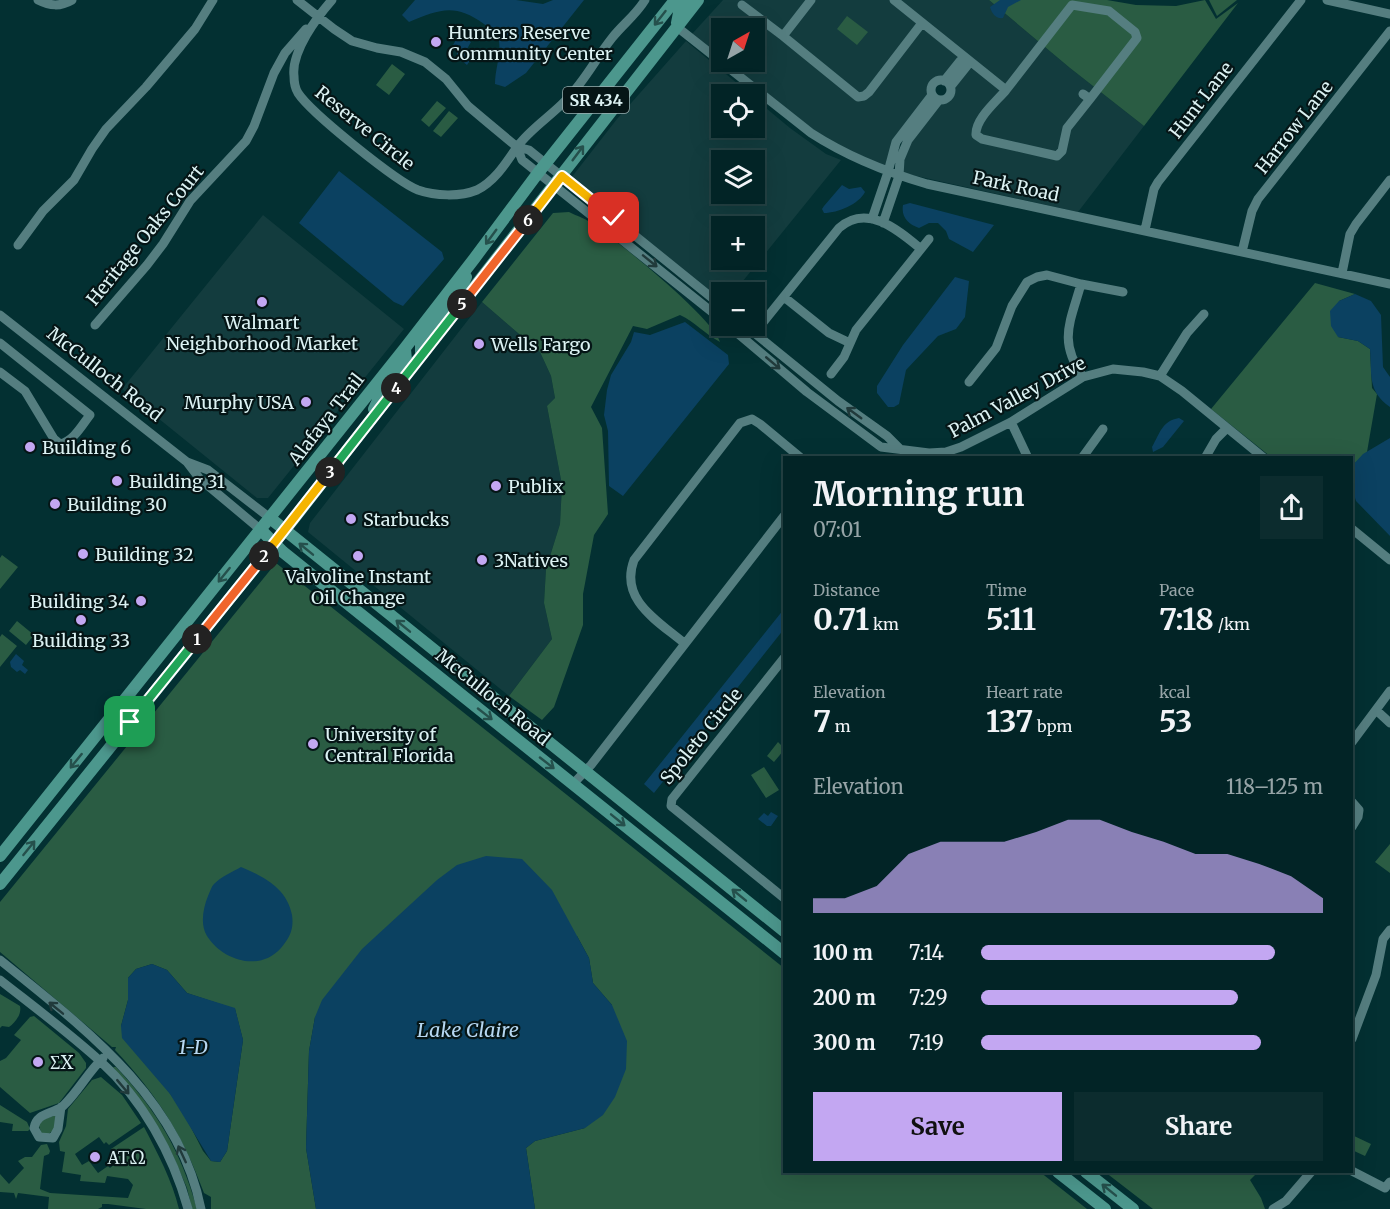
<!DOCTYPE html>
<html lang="en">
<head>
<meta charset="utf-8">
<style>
	:root { --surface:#022426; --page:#0c2c2e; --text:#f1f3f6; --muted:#96a4a7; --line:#234143; --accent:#c3a7f2 }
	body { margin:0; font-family:Merriweather,serif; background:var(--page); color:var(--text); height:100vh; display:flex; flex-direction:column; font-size:22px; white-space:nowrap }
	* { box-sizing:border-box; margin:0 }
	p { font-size:20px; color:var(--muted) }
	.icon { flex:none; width:33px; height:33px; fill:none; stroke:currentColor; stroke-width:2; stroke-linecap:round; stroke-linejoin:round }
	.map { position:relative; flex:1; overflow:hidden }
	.side { position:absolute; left:783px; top:456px; width:570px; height:717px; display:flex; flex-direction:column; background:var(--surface); border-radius:0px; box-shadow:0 6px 24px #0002,0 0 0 2px var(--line) }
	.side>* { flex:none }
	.needle { width:39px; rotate:39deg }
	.tools { position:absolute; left:711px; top:18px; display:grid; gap:12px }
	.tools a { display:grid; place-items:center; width:54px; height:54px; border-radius:0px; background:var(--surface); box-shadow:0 6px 24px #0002,0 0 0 2px var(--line); font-size:30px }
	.pin { position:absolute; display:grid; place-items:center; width:51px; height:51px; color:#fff; margin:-26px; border-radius:12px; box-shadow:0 3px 9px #0006 }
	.km { position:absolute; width:30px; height:30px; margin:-15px; border-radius:50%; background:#222; color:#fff; font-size:16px; line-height:30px; text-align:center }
	.round { display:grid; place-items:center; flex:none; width:63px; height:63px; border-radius:0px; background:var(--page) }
	.headline { display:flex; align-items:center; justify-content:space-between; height:102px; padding:0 30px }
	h1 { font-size:33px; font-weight:700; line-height:45px }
	.figures { display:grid; grid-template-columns:repeat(3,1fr); gap:9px; height:102px; padding:6px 30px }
	.figures div { display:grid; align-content:center }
	.figures b { font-size:30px; font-weight:700 }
	.figures small { font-size:16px; font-weight:400 }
	.figures p { font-size:16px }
	.chart { height:168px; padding:12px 30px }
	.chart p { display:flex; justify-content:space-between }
	.chart svg { width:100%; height:108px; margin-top:6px; fill:var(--accent); opacity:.7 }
	.primary-button { display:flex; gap:12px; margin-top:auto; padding:12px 30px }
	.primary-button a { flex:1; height:69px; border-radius:0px; background:var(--accent); color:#111; font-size:24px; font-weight:700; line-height:69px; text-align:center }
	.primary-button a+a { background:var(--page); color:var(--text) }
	ul { padding:0 30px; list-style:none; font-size:20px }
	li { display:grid; grid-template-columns:96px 72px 1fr; align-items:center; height:45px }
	li i { height:15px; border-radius:8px; background:var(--accent) }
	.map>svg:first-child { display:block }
	.built { fill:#133c3e; fill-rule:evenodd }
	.green { fill:#2a5c43; fill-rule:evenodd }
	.water { fill:#0b4161 }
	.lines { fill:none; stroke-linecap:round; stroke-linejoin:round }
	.minor { stroke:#557e80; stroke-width:9 }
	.major { stroke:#4c978d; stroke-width:12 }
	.oneway { stroke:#25504c }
	.oneway2 { stroke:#213a3b }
	.split-1-casing { stroke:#fff; stroke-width:12 }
	.split-2-casing { stroke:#fff; stroke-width:12 }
	.split-3-casing { stroke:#fff; stroke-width:12 }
	.split-4-casing { stroke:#fff; stroke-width:12 }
	.split-5-casing { stroke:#fff; stroke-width:12 }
	.split-6-casing { stroke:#fff; stroke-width:12 }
	.split-7-casing { stroke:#fff; stroke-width:12 }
	.split-1 { stroke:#22a559; stroke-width:8 }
	.split-2 { stroke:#f0652b; stroke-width:8 }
	.split-3 { stroke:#f5b400; stroke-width:8 }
	.split-4 { stroke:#22a559; stroke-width:8 }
	.split-5 { stroke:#22a559; stroke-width:8 }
	.split-6 { stroke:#f0652b; stroke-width:8 }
	.split-7 { stroke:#f5b400; stroke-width:8 }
	.poi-dot { fill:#c3a7f2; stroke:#051516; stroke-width:2 }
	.labels { text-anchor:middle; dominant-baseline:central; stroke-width:4.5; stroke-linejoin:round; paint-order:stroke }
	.shield { fill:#051516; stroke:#9cb0b1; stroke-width:1.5 }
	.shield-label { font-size:16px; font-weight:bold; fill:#dcf2f3 }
	.poi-label { font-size:18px; fill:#dcf2f3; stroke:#051516; text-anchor:start }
	.street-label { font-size:18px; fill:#dcf2f3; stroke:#051516 }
	.water-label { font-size:20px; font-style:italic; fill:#b6d7f1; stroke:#051516 }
</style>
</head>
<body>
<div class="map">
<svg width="1390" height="1209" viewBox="0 0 1390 1209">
	<rect width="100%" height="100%" fill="#033032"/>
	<path class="built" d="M723,0h266l81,68 74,58 -66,86 -175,-39 1,-13 7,-18 29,-38 7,-1 6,-5 2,-11 -12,-11 -7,1 -6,6 -2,11 -35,46 -8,27 -52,-25 -19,-12 -88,-68h28v-34h-32l-1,30 -29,-24z
		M686,41l64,53h-28v34h32l1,-29 35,29 36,26 15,6 -107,132h-12l-1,9 -150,-123 46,-59zM722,160h32v34h-32zM722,226h32v34h-32z
		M263,215l141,114 -136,169h-11l-135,-109z
		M482,302l58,50 11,24 4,22 -8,8 15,79 -2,39 -14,45 -2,34 8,36 -43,57 -201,-164 2,-9z"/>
	<path class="green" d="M989,0h118l29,5 40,1 29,-6 11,19 22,-16 -94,123 -74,-58z
		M1209,0h28l-20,16z
		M847,16l21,16 -11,13 -20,-16z
		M392,64l13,10 -16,21 -13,-10z
		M437,101l9,7 -17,19 -8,-7z
		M449,111l9,7 -17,19 -8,-6z
		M569,212c8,4 18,7 25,13 24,16 119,93 126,117 -15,-8 -25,-20 -40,-27l-33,14 -14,-3 -42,81 11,21 6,86 -14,21 -11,59v31l-29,82 -12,13 -33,-24 43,-57 -8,-36 2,-34 14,-45 2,-39 -15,-79 8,-8 -4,-22 -11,-24 -58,-50 71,-89z
		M1315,283l40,11 -16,7 -1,36 20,4 12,8 2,39 5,6 -10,58 -15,14v-8l-81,-1 -60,-48z
		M2,555l16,12 -18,22v-31z
		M276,563l508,405v204h256l47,37h-552l-9,-61 9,-7 50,-13 27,-123 -19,-22 -4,-25 -12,-22 -262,81 -6,34 -3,97 10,61h-105v-12l-7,-4c-22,-59 -46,-97 -89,-143l1,-3h-4l-112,-95v-50zM152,964l15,6 20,23 48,16 8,31 -16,111 -7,11 -9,-1 -8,-10 -21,-41 -61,-84 7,-26v-22l8,-9z
		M17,621l17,14 -8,10 -17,-14z
		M2,634l15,12 -17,21v-30z
		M778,742l6,6v2l-10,12 -7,-6z
		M764,767l15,23 -13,8 -15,-23z
		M1390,844v29l-15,-11z
		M0,994l20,12c2,8 -5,17 -11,21l-7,-1 -2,2z
		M34,1016l45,37 7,10v5l-27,35 -29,10 -30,-26v-26l6,-3 15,-18 -7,-5 16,-18z
		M113,1067h3c41,44 65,84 81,142h-5l-5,-21 -18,-41z
		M101,1077l21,18 19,28 -32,22 -3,-3 -2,2 -5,-7 -24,17 7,11 7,-4 9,12 10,-7 2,2 6,-5 -5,-9 2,-2 -2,-3 33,-22c14,27 28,53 35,82h-33l-38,-5h-6v3l-4,2h-50l1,-12 -31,-4 -2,6 -2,-6 -14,-1v-18l9,10 15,-16 -6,-7 7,-4h7l9,-12 6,-1 3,7 -1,3 -5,2 -4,33 10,4 78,5 5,-13 -5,-6 -21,-3 -2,7 -25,-2 1,-6 -19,-3 3,-20 -5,-1 -1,-9 7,-16 2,-17 24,-29z
		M0,1105l27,17 3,7 -2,2h-16l1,-7 -13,-2z
		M56,1115l-2,15 -7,5 -6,-2 -2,-8 3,-5z
		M1352,1135l19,9 -6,12 -13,-6z
		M1105,1172h153l-8,8 11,18 4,11h-112z"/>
	<path class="water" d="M415,0h101l27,4 10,-4h31l-58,73 -21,14 -10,-3c0,-15 6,-28 4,-43 -2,-8 -9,-13 -15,-17 -29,-21 -44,-15 -75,-2l-7,-7z
		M1000,0h21l-13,7 -5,11c-7,1 -11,-4 -13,-11z
		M466,38l5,4 -4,7 4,3 -3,4 1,6 -2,3 -10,-8v-8l-4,-4 3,-5z
		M339,171l103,81 2,7 -41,47 -9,-4 -95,-79z
		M842,185l7,4 12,-2 4,5c-6,12 -27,21 -41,21l-2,-4 2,-3z
		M910,203l84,22 -21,27 -24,-13 -3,-8 -8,-8h-9l-10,5c-11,-4 -18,-11 -16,-23z
		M955,277l14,4 -4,36 -9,12 -18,7 -32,34 -7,34 -5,3h-6l-11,-14v-7l26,-41z
		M1355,294l16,7 10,14 2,52 7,10v30c-23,-16 -18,-33 -20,-58l-12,-8 -20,-4 -7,-11 -1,-15 9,-10z
		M685,322l43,33 1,9 -106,132 -14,-10 -1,-55 -4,-16 3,-25 4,-15 20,-33 3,-10 16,3z
		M1179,418l5,3 -21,26 -10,5 -1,-5c8,-14 10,-26 27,-29z
		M1390,438v98l-34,-35 -4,-13v-22l11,-12z
		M784,609v20l-130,164 -10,-9z
		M16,654l8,7 -2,4 6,5 -3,4 -5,-4 -3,2 -6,-5 -1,-5z
		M771,812l7,4 -7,10h-4l-9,-7 6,-6 4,3z
		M486,856l36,3 30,31 37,68 4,25 19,22 15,36 -1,28 -11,28 -12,18 -18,13 -50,13 -9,7 9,61h-219l-10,-61 3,-97 6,-34 7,-17 40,-51 75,-69 20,-15z
		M241,867c22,9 46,21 51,48 2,14 -2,22 -11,33 -21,24 -58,13 -74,-12 -7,-11 -4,-28 1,-40 2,-4 3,-9 6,-12 7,-7 18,-12 27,-17z
		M152,964l15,6 20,23 48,15 8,32 -16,111 -7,11 -9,-1 -41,-67 -48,-56 -1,-12 7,-26v-22l8,-9z"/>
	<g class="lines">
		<path class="minor" d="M38,0c12,6 22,7 34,0
			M297,0l37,29 18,12 25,7 24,4 24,10 21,17 22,27 19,16 30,25 12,3 193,156
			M332,0c-15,17 -41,52 -38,76 0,5 1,12 4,17 13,20 99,89 120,97 17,6 42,7 59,0 18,-9 29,-27 40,-43 13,-18 34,-31 49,-47 19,-19 30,-42 46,-62 11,-14 24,-23 33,-38
			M811,0l-28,36 75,61 6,-1 5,-4 53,-69
			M894,0l112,90 66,-85 37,6 26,21 2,6 -47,61 -7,-5
			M1327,0l63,14
			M742,5l41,31
			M677,27l134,106c37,24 75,39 116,51l463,100
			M931 90a10 10 0 1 1 20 0a10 10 0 1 1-20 0Z
			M944,81l16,-20 7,-2v7l-16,20
			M1006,90c-10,12 -31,29 -30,45l6,4 75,17 5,-5 5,-23 23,-29
			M517,147l5,13 200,160
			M872,219l16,-47 8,-30 36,-47
			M883,223l16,-47 1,-17 8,-19 31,-40
			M1145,230l9,-41 4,-7 143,-182
			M18,245l25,-34 31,-31 18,-31 14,-20 40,-42 49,-58 18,-29
			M1242,252l10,-41 6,-12 132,-168
			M1342,273l8,-39 6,-10 34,-44
			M1081,284c-11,39 -23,57 2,93
			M784,297l45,36 21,10
			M0,315l187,147 13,17 61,51
			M95,325l52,-60 16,-21 27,-43 56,-60 8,-15 20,-53 11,-20 21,-24
			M729,326l78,66 74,55 48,6 17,-1 15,-5 50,-25 72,-45 30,-8 30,3 17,4 22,15 82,67
			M747,327l91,74 49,35 13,13
			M750,329l11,-4 78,-97c28,-25 59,2 82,21
			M0,343l90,72c-8,10 -16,26 -30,29l-6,-5 -29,-48 -25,-19
			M831,374l13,-17 12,-27 73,-91
			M1160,376l27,-43 17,-19
			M969,382l27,-34 16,-42 15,-24 10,-5 10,-2 34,9 42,8
			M1011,422l17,36
			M1082,458l21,-29
			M1205,458l11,-19 11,-11
			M187,462l21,8 62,48
			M1352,529l38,31
			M684,643c-26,-22 -65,-43 -50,-83l106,-137 12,-4 8,5 41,34
			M784,658l-112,141 -1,7 113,92
			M1376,710l14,13
			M1352,742l38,-51
			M573,784l18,-19 193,-249
			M1352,802l7,8 -1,7 -6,10
			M0,960c83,67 179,138 201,249
			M0,980c33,26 68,52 100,81 42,38 73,93 88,148
			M1352,1039l24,-64 7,-36 7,-9
			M61,1107l-3,22 -5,9 -14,-1 -5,-9c3,-16 18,-13 29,-22 15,-14 25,-34 40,-48
			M1352,1171l33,17 5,-6
			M1273,1209l13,-8 25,-29"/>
		<path class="major" d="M677,23l3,-15 7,-8
			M421,353v-8l4,-8 33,-43 8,-17
			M374,409l8,-17 24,-32 -1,-11
			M270,518l514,413
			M261,530l22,22 501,401
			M0,856l405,-508 69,-89 64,-86 137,-173
			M0,884l292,-363 406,-521
			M1058,1172l47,37
			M1086,1172l47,37"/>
	</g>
	<defs><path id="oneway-shaft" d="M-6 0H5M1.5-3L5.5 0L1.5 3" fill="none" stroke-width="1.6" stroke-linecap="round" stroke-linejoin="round" transform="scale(1.5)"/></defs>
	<g class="oneway">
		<use href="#oneway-shaft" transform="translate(660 18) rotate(128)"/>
		<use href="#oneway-shaft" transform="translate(578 153) rotate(-53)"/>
		<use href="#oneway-shaft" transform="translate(491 237) rotate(126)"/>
		<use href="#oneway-shaft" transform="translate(306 549) rotate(-141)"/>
		<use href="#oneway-shaft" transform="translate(224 575) rotate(129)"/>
		<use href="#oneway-shaft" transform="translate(403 626) rotate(-141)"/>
		<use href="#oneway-shaft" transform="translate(485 714) rotate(38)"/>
		<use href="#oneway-shaft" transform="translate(76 761) rotate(129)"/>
		<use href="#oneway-shaft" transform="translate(547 763) rotate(38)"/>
		<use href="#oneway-shaft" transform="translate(618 820) rotate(39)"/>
		<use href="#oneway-shaft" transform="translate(29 848) rotate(-51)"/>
		<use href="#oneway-shaft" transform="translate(739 895) rotate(-141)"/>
		<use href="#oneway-shaft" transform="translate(1109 1190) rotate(-141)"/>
	</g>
	<g class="oneway2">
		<use href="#oneway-shaft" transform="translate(650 261) rotate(39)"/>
		<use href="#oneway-shaft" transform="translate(773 363) rotate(40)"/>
		<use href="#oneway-shaft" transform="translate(854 413) rotate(-144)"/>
		<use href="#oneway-shaft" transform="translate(56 1008) rotate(-141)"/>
		<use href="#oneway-shaft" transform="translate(123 1087) rotate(50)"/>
		<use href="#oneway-shaft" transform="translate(182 1154) rotate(-115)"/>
	</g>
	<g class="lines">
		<g class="split-1-casing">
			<path id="split-1" d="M130,722l67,-83"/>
		</g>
		<g class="split-2-casing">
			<path id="split-2" d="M197,639l67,-83"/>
		</g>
		<g class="split-3-casing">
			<path id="split-3" d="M264,556l66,-84"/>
		</g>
		<g class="split-4-casing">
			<path id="split-4" d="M330,472l66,-84"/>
		</g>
		<g class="split-5-casing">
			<path id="split-5" d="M396,388l66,-84"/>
		</g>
		<g class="split-6-casing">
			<path id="split-6" d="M462,304l66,-84"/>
		</g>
		<g class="split-7-casing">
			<path id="split-7" d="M528,220l34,-44 52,42"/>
		</g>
		<use href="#split-1" class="split-1"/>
		<use href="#split-2" class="split-2"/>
		<use href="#split-3" class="split-3"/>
		<use href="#split-4" class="split-4"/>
		<use href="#split-5" class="split-5"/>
		<use href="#split-6" class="split-6"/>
		<use href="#split-7" class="split-7"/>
	</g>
	<g class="poi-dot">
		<circle cx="436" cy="42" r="6"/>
		<circle cx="262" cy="302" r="6"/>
		<circle cx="479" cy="344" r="6"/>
		<circle cx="306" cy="402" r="6"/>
		<circle cx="30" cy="447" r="6"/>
		<circle cx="117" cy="481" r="6"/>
		<circle cx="496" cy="486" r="6"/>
		<circle cx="55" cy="504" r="6"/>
		<circle cx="351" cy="519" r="6"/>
		<circle cx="83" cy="554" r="6"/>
		<circle cx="358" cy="556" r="6"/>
		<circle cx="482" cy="560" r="6"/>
		<circle cx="141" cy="601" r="6"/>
		<circle cx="81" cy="620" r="6"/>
		<circle cx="313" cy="744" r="6"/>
		<circle cx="38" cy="1062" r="6"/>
		<circle cx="95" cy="1157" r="6"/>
	</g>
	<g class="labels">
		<rect class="shield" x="563" y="87" width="66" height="26" rx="4.5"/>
		<g class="shield-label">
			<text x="596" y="100">SR 434</text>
		</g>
		<g class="poi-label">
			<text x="448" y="32">Hunters Reserve<tspan x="448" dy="21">Community Center</tspan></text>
			<text x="262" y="322" text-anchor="middle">Walmart<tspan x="262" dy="21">Neighborhood Market</tspan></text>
			<text x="491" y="344">Wells Fargo</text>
			<text x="294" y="402" text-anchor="end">Murphy USA</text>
			<text x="42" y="447">Building 6</text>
			<text x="129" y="481">Building 31</text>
			<text x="508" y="486">Publix</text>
			<text x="67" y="504">Building 30</text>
			<text x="363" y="519">Starbucks</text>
			<text x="95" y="554">Building 32</text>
			<text x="494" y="560">3Natives</text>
			<text x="358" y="576" text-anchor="middle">Valvoline Instant<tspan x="358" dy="21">Oil Change</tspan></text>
			<text x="129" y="601" text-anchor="end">Building 34</text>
			<text x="81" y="640" text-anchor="middle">Building 33</text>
			<text x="325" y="734">University of<tspan x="325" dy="21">Central Florida</tspan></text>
			<text x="50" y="1062">ΣΧ</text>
			<text x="107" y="1157">ΑΤΩ</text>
		</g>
		<g class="street-label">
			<text transform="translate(1201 100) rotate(-52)">Hunt Lane</text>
			<text transform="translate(1294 127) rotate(-52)">Harrow Lane</text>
			<text transform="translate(365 128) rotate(39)">Reserve Circle</text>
			<text transform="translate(1016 186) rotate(12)">Park Road</text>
			<text transform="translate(145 235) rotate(-51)">Heritage Oaks Court</text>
			<text transform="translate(105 374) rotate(38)">McCulloch Road</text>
			<text transform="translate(1017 397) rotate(-28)">Palm Valley Drive</text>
			<text transform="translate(326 419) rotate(-52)">Alafaya Trail</text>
			<text transform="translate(493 697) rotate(39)">McCulloch Road</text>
			<text transform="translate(701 736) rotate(-51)">Spoleto Circle</text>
		</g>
		<g class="water-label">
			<text x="468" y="1029">Lake Claire</text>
			<text x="193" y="1046">1-D</text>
		</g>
	</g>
</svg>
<div class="tools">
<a><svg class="needle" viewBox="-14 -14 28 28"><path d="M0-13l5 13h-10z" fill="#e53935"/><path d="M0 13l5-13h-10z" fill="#96a4a7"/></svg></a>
<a><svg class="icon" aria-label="locate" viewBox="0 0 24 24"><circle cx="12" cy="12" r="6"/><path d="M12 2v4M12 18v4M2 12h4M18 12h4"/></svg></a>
<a><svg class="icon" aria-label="layers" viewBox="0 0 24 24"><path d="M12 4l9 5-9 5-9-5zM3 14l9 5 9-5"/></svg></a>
<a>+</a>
<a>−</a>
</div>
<div class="pin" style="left:130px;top:722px;background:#1e9e55"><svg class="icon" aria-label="arrive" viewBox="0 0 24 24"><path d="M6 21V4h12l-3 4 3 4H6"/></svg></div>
<div class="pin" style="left:614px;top:218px;background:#d93025"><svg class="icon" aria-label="check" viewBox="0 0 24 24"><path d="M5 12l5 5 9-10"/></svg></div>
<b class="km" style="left:197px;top:639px">1</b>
<b class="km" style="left:264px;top:556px">2</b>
<b class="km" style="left:330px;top:472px">3</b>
<b class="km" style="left:396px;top:388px">4</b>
<b class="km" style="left:462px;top:304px">5</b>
<b class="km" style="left:528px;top:220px">6</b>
<section class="side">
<div class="headline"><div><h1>Morning run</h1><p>07:01</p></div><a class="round"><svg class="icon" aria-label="share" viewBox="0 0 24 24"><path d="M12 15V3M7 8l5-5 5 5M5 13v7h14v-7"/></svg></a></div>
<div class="figures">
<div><p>Distance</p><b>0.71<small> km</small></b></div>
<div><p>Time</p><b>5:11</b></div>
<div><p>Pace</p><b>7:18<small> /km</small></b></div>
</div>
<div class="figures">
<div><p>Elevation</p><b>7<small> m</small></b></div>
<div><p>Heart rate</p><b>137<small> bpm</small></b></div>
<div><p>kcal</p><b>53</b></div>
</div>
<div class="chart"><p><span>Elevation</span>118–125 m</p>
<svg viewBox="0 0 160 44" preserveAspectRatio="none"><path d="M0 44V38L10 38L20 33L30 20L40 15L50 15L60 15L70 11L80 6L90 6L100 11L110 15L120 20L130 20L140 24L150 29L160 38V44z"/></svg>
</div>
<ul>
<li><b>100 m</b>7:14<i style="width:86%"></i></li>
<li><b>200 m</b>7:29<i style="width:75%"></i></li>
<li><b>300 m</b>7:19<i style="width:82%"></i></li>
</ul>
<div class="primary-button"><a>Save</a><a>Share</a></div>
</section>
</div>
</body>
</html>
